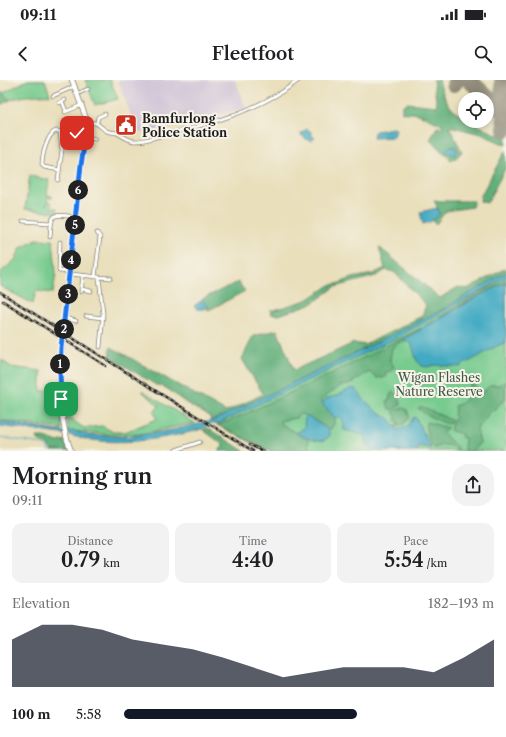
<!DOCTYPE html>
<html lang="en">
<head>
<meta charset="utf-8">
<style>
	:root { --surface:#fff; --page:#f2f2f2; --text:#202124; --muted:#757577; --accent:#111827 }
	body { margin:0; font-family:"Libre Caslon Text",serif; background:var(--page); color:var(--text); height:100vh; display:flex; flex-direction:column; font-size:15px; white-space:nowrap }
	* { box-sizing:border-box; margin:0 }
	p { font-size:13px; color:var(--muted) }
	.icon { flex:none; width:22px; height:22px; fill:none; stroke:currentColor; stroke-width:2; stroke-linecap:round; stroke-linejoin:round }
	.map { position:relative; height:371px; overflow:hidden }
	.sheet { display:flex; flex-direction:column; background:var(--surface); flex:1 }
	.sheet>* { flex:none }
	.tools { position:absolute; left:458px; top:12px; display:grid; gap:8px }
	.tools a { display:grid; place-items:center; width:36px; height:36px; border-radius:50%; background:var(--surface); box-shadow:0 2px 6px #0003; font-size:20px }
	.pin { position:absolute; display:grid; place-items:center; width:34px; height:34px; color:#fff; margin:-17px; border-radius:8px; box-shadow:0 2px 6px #0006 }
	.km { position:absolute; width:20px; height:20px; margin:-10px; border-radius:50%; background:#222; color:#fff; font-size:11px; line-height:20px; text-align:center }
	.round { display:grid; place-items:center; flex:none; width:42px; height:42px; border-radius:16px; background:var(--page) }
	.overview { display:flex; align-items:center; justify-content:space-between; height:68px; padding:0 12px }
	h1 { font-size:22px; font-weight:600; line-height:30px }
	.metrics { display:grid; grid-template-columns:repeat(3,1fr); gap:6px; height:68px; padding:4px 12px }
	.metrics div { display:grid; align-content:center; border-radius:10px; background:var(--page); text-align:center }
	.metrics b { font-size:20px; font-weight:600 }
	.metrics small { font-size:11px; font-weight:400 }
	.metrics p { font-size:11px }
	.chart { height:112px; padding:8px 12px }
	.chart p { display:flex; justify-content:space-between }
	.chart svg { width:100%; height:72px; margin-top:4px; fill:var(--accent); opacity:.7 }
	ul { padding:0 12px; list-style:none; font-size:13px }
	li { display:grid; grid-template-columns:64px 48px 1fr; align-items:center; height:30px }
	li i { height:10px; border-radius:5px; background:var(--accent) }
	.status { display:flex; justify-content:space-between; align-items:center; height:28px; padding:0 20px; background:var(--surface); direction:ltr }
	.status svg { height:11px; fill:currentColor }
	header { display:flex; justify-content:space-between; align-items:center; height:52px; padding:0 12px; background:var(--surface); font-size:18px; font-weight:600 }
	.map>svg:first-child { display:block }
	.industrial { fill:#cbbfd6 }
	.green { fill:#77cb8e; stroke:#4a7455 }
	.forest { fill:#61af79; stroke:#3e664a }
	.water { fill:#43aac3; stroke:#306370 }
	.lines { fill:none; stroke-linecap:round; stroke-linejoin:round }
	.stream { stroke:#43aac3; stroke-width:1 }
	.runway { stroke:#827e6c; stroke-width:16 }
	.minor-casing { stroke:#827e6c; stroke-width:4.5 }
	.primary-casing { stroke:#827e6c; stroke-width:6 }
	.minor { stroke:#fff; stroke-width:3 }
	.primary { stroke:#fff; stroke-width:4.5 }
	.rail-casing { stroke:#1c1c1c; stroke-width:2.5 }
	.rail { stroke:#f7f3e8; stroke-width:1; stroke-dasharray:3; stroke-linecap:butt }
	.primary-bridge-casing { stroke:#827e6c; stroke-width:6; stroke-linecap:butt }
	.primary-bridge { stroke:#fff; stroke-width:4.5 }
	.route-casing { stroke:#fff; stroke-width:8 }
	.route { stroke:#1a73e8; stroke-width:5 }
	.labels { text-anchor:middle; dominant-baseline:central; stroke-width:4; stroke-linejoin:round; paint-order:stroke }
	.poi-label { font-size:12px; font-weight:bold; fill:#1c1c1c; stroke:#f7f3e8; text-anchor:start }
	.park-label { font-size:12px; fill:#3c5944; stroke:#f7f3e8 }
</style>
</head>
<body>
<div class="status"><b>09:11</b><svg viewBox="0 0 49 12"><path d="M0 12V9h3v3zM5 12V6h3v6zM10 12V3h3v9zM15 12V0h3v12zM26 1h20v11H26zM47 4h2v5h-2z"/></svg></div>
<header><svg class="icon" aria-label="back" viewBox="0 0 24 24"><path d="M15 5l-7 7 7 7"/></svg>Fleetfoot<svg class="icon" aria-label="search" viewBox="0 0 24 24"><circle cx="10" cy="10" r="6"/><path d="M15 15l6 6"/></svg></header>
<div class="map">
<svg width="506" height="371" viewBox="0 0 506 371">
	<rect width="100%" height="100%" fill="#f7f3e8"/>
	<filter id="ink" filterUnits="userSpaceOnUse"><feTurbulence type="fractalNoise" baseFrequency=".025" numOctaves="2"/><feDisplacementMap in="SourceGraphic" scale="8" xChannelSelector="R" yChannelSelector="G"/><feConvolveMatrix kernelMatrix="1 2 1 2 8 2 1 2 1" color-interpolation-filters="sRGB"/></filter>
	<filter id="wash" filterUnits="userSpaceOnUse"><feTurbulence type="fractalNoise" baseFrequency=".012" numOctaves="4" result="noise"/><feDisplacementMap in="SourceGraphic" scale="16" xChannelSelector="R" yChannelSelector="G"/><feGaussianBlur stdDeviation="0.9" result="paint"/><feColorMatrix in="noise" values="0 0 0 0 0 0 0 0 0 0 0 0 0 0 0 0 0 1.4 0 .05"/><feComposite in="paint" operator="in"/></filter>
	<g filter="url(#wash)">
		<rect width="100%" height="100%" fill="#e9dfbb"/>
		<path class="industrial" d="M118,0h117l11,28 -98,25 -11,-1z"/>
		<path class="green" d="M28,0h17l5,15c-14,0 -27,0 -40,5l-7,-7z
			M85,0h25l8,19 -23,6z
			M30,95l4,2 15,3 -2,15 5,1v2h-5l-1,8 2,-5 3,1v6h6l-1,5 -31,-4z
			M37,159l16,1 3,33 -3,20 -17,-2 -3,13 -33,-18v-13l15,-13 6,-13z
			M506,189v182h-238l-59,-30 189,-91z
			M2,280l9,7 30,4v20l18,-2 3,40 -62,-9v-47z
			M142,311l53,32 -55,11 -26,1 -41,-4 -4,1 -4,-22 10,12 9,6 18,-2 11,6h12l32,-13 -3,-7 5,-6z"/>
		<path class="forest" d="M433,0h6c5,19 9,28 26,39v2h4l37,18v6l-25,-11 -32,-8 13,26 -6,6 -5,2 -21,-20 7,-13 5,1 1,-3c-9,-3 -16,-8 -25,-11 -5,-2 -11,0 -16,-2v-6l5,-3 30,3z
			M0,11l10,9 -10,5z
			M505,71l1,16 -19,36 -7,-2 1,-6z
			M434,120l7,1h33l-2,6 -26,4 -10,13 -3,-3 7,-8z
			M379,167l61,51 18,-11 9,2 39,-21v4l-61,36 -30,15 -51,26 -133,64 -20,8 -1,-4c-10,-7 -23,-12 -32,-20 -7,-5 -13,-12 -22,-12l-47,-29 2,-3 -2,-2 2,-4 115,65 37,-18 -21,-35 11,-23 24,-6 17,40 60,-27 11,2 57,-29 4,-11 -32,-33 -8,-2 -10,6 -41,11 -22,16 -34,12 -8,-1 -1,-4h4l33,-10 23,-15 7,-1 15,-6 21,-4 12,-6z
			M506,200v3c-27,11 -51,28 -76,41l-4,1 61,-36z
			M238,202l7,9 -36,19 -2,-1 1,-3 -6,-6 2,-2z
			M421,248l-1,2 -17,9 -1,3h-3v1l-7,5 -2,12 4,7 -3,4 -5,1 -1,5 -8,1 -8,-6 -21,13 -8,1c-5,6 -14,8 -19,14l1,4 13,14v4l-4,7h-3l-23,-14 -5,-1 -4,4 -16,3v2l16,10 12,6v8l7,4h-45l-52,-26 23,-9 110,-52z
			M506,301v17l-11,11 -4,2 -14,18 3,14 -8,8 -8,-1 1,-12 -4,-1 1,-3 -11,-3c-1,-6 2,-9 4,-14l-1,-2 1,-7 -1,-2 6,-2 9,-9 1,-10 4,-1 3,5 6,3 8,-7h8z
			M393,312l6,4 2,9 -8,4h-4l-2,-8 3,-2v-4z
			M422,327l29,13v2l-3,2c-11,-4 -22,-8 -30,-16z
			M403,328l4,2 3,8 -8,7 -1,-1 -4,3 2,-5 -3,-1v-4l-3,-6z
			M427,342l21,6 -5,5 15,15 -1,2c-8,-6 -13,-7 -22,-2l-4,-3 -6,-19z
			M207,348l5,3 32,20h-25l5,-6 -21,-15z
			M37,357h8l13,5 6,-2 5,11h-17l-4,-6 -9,-4z"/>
		<path class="water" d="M393,48l3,1 -2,8 -21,1 1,-6 2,-1z
			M307,49l4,3v3l4,3 -4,3 -5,-2 -5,-4v-2z
			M451,66l4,1 2,3v3l-2,2 -9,-3v-2z
			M437,128l3,5c-5,7 -9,9 -17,11l-3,-12z
			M506,192v5l-110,61 -179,86c-7,-1 -9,1 -15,5 -42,11 -90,19 -133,6l-69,-9v-5l64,11 9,-1 17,4 36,2 47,-7 42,-10 149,-71 81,-41z
			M506,203v59c-12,5 -21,11 -32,17 -5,3 -10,4 -14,8l-26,-2 -7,2 -5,-1 -5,-5 -6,-18 -3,-2h-5v-2l17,-9 6,-5 4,-1c25,-13 49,-30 76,-41z
			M202,220l6,6 -4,3h-7l-3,-3z
			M351,308l6,2 7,10 13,12 13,7 8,11 10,-4 6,-9 2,1 15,30 -13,-2 -1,5h-42l-7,-5 -4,-11 -20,-5 -1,-9 -2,-4 -6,1 -13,-14c4,-7 7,-6 14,-8 5,-2 10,-5 15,-8z
			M305,335l23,14 2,6c-7,12 -25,2 -34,-2l8,-5z"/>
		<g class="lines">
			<path class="stream" d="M0,357l41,7 7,3 1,4"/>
			<path class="runway" d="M469,0l37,34
				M502,0l3,50
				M454,4l3,-4"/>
		</g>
	</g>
	<g filter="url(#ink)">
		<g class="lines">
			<g class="minor-casing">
				<path id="minor" d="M77,14l11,-5
					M53,16l22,-10
					M62,21l4,10
					M59,23l6,-3
					M65,32l17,-7
					M87,42c12,1 10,2 18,8 4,3 8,2 12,3 6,3 10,7 17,8 9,1 21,-4 30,-6 47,-11 96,-25 135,-55
					M97,42l1,-5 7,-3
					M85,57l10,2
					M59,90l-15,-3 -2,-2c0,-9 5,-31 14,-34l30,3
					M58,100l4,-30 -2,-18
					M23,141l28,2
					M50,157c2,-25 1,-23 26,-20
					M60,162l-1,29 11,1
					M70,194l29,3 4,37 -3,33
					M95,197l5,-40 -3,-4
					M99,197l12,1
					M81,209l10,2
					M81,212l2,-16
					M86,236l17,2
					M65,238l11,3
					M176,370l24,-8"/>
			</g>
			<g class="primary-casing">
				<path id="primary" d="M64,248l17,-163 6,-44 -15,-41
					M62,264c-4,32 -3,77 9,107"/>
			</g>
			<use href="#minor" class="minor"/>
			<use href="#primary" class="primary"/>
			<g class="rail-casing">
				<path id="rail" d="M0,212l156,99 97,60
					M3,221l103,65
					M250,365l13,6"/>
			</g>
			<use href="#rail" class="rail"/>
			<g class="primary-bridge-casing">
				<path id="primary-bridge" d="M62,264l2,-16"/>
			</g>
			<use href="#primary-bridge" class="primary-bridge"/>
		</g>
	</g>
	<g class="lines" filter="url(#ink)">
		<g class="route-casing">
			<path id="route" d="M61,319l-1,-29 1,-22 20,-183 5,-31 -9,-1"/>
		</g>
		<use href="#route" class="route"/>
	</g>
	<defs>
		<g id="civic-square" transform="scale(1.15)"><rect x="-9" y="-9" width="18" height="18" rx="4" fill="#c8321e" stroke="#f7f3e8"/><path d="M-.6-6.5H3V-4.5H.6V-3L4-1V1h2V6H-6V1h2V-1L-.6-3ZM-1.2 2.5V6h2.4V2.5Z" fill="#fff"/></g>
	</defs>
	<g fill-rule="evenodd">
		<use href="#civic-square" x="126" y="45"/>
	</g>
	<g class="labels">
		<g class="poi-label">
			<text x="142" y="38">Bamfurlong<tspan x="142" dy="14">Police Station</tspan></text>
		</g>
		<g class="park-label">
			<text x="439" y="297">Wigan Flashes<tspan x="439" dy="14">Nature Reserve</tspan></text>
		</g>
	</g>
</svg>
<div class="tools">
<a><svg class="icon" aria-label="locate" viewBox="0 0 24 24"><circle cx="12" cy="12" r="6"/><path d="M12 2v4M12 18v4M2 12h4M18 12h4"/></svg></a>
</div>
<div class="pin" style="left:61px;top:319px;background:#1e9e55"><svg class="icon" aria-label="arrive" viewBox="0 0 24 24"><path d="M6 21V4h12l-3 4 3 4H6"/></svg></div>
<div class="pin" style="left:77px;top:53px;background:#d93025"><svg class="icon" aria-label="check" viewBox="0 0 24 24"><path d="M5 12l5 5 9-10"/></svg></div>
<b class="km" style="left:60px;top:284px">1</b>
<b class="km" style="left:64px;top:249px">2</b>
<b class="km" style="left:68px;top:214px">3</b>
<b class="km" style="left:71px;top:180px">4</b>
<b class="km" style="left:75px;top:145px">5</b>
<b class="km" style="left:78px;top:110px">6</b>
</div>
<section class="sheet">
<div class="overview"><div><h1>Morning run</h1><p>09:11</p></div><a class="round"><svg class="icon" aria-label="share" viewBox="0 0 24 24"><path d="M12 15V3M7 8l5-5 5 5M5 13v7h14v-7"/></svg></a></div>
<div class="metrics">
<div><p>Distance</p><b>0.79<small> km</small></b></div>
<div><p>Time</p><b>4:40</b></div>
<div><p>Pace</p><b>5:54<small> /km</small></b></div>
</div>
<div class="chart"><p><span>Elevation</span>182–193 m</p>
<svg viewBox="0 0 160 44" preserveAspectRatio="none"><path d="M0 44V15L10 6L20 6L30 9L40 15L50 18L60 21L70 26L80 32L90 38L100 35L110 32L120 32L130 32L140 35L150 26L160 15V44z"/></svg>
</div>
<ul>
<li><b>100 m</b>5:58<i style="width:63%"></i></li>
</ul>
</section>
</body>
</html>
